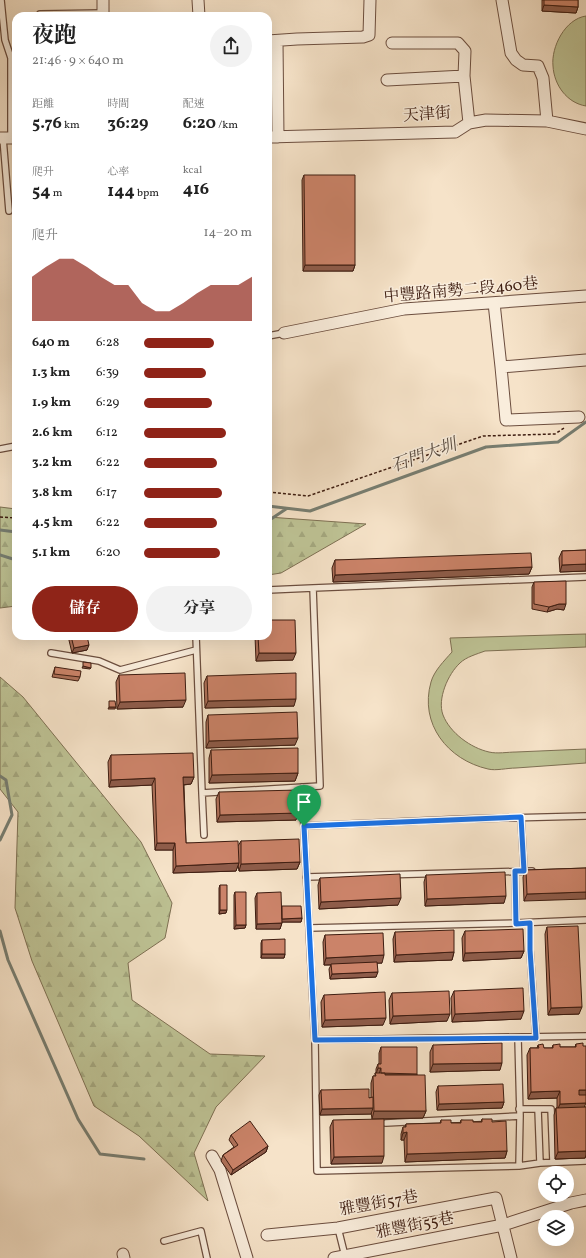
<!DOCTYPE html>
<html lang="zh-TW">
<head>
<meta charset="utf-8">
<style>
	:root { --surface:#fff; --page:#f2f2f2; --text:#222; --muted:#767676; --accent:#8f2418 }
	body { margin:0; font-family:Vollkorn,"Noto Serif TC",serif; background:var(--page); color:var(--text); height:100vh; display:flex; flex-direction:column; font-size:15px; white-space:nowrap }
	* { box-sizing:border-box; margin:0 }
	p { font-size:13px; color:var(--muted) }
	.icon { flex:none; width:22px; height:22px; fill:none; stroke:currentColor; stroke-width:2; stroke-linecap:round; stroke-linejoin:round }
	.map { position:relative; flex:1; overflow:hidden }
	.sheet { position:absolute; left:12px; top:12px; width:260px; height:628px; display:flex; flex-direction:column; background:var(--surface); border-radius:12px; box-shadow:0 4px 16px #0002 }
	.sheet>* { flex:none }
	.tools { position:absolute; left:538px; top:1166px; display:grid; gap:8px }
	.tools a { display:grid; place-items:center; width:36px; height:36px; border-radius:50%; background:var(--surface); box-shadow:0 4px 16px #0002; font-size:20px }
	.pin { position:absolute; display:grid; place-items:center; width:34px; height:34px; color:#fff; margin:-41px -17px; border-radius:50% 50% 50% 0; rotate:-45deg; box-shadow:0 0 4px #0007 }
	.pin .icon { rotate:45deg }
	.round { display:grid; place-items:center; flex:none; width:42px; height:42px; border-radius:21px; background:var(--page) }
	.head { display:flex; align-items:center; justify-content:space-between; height:68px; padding:0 20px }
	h1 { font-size:22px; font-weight:700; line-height:30px }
	.stats { display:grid; grid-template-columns:repeat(3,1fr); gap:6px; height:68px; padding:4px 20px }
	.stats div { display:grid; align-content:center }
	.stats b { font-size:17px; font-weight:700 }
	.stats small { font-size:11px; font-weight:400 }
	.stats p { font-size:11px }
	.chart { height:112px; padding:8px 20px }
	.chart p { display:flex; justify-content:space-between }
	.chart svg { width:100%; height:72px; margin-top:4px; fill:var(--accent); opacity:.7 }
	.action { display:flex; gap:8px; margin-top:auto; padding:8px 20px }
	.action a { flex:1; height:46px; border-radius:24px; background:var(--accent); color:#fff; font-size:16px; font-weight:700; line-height:46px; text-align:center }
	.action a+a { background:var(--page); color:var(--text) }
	ul { padding:0 20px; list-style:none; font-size:13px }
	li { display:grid; grid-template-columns:64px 48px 1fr; align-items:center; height:30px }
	li i { height:10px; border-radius:5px; background:var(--accent) }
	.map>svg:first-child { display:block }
	.forest { fill:url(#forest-firs); stroke:#7e7053 }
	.green { fill:#bec395; stroke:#7e7053 }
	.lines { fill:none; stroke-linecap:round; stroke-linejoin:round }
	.stream { stroke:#777e72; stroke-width:3 }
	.service-casing { stroke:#6c4e3f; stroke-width:8 }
	.minor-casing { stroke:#6c4e3f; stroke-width:13 }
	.path { stroke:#3e1d11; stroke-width:1.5; stroke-dasharray:3 2; stroke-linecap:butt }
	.service { stroke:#f9eddc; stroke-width:5.5 }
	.minor { stroke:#f9eddc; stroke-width:11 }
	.wall { fill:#af715a; stroke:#3e1d11 }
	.shaded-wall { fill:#8e5c4a; stroke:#3e1d11 }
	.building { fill:#cb8369; stroke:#3e1d11 }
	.route-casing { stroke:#fff; stroke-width:8 }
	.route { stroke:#1a73e8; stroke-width:5 }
	.labels { text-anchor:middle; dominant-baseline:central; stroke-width:3; stroke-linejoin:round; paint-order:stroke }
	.street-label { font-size:16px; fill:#3e1d11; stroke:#f9eddc }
	.water-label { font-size:17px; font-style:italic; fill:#5a4d42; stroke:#f9eddc }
</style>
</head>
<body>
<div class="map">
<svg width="586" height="1258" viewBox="0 0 586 1258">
	<defs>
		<pattern id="forest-firs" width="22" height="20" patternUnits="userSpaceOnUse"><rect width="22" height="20" fill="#bec395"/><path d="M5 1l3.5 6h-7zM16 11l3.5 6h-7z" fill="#a4a77f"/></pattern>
	</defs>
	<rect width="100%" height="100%" fill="#f6e3c9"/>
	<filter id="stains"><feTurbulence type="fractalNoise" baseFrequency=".005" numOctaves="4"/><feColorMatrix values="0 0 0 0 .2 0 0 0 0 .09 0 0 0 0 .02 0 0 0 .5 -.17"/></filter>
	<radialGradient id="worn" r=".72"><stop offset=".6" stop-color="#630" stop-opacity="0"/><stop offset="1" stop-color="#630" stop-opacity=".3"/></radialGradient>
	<path class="forest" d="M0,507l16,2v97l-16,2z
		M268,517l98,7 -85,49 -13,2z
		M0,677l23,20 118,145 31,61 -7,35 -37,25 4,37 78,54 55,2 -49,51 -22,46 14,48 -69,-65 -45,-30 -62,-145 -17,-53 3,-96 -18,-23z"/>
	<path class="green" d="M586,16v90c-19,-3 -32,-21 -33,-40 -2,-19 12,-47 33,-50z
		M586,634v13l-101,4c-8,3 -19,6 -25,12 -12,11 -23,36 -17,52 7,18 28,33 46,37 8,2 19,0 27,0 23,-1 47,-2 70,-3v14c-23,2 -47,3 -70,5 -9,0 -20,3 -28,1 -40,-9 -69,-45 -57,-87 3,-11 13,-21 21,-30l-2,-14z"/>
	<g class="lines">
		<path class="stream" d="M268,506l42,5 176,-64 72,-5 28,-20
			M268,521l18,-12
			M0,530l16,2
			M0,555l16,5
			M0,776l6,4 6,35 -12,25
			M0,931l8,29 70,159 22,35 44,5"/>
		<g class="service-casing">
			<path id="service" d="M1,0l4,40 6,18v80
				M40,14l63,-1
				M3,138l6,73
				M268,336l16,-3
				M0,449l16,-3
				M313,588l273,-11
				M196,636l6,157 118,-7 -7,-198 -45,2
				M51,653l48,8 21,9 76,-20
				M302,787l7,141 207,-5 70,-3
				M202,793l2,42
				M521,817l3,54
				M304,826l160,-7 122,-3
				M515,871l1,52
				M306,877l226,-6
				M530,923v27l6,88
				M309,928l6,112 2,131 202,-5 21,-3 46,-2
				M315,1040l271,-4
				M519,1109h19l2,54
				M538,1109h13l2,53
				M386,1123l134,-7 -2,-78
				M519,1166l1,-50
				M338,1228l7,28
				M164,1241l37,-10 6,27"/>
		</g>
		<g class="minor-casing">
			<path id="minor" d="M103,0v16
				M198,0l1,16
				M502,0l9,53 5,7 7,5 15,1 5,12 4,43
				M268,41l29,-2 66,-2 6,-2 1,-35
				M277,41l1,96
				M392,43h66l7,8 -1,25 5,47
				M387,80l77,-4
				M268,137l187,-5 14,-9 17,-3 61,1 39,8
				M0,138h16
				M494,303l7,64 85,-7
				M284,333l120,-24 182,-13
				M501,367l5,53 73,-3
				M212,1156l8,14 27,88
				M267,1235l71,-7 158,-30 15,60
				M123,1254l1,4
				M334,1258l169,-33 68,-22 15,-3"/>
		</g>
		<path class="path" d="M268,492l40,4 175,-60 72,-2 9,-6
			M0,517l16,1"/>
		<use href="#service" class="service"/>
		<use href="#minor" class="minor"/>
	</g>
	<path class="wall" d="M542,0h36v7l-2,6 -34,-2z
		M304,175l51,90 -2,6h-50l-1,-91z
		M586,550v21l-26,1 -1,-14 3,-7z
		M335,560l197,7 -3,7 -196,8 -1,-14z
		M534,582l30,28 -7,-1 -10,3 -15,-3v-22z
		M68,636h19v14l-15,3z
		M255,636h13l25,24 -37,1z
		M55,667l25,10 -2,4 -26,-4z
		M119,675l64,32 -66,2 -1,-27z
		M207,676l87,30 -89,2 -1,-25z
		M208,715l87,30 -89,3v-26z
		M211,750l87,23 -3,8 -86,2v-25z
		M111,755l83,22 -3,7 -7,1 2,58 52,3 3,-5 59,21 -3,7 -58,2 -1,-6 -2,6 -63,2v-23h-18l-3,-65 -43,2 -1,-25z
		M219,792l77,28 -79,2 -1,-23z
		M586,868l-62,33 -1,-24 3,-7z
		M426,875l78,28 -79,3 -1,-24z
		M320,878l78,27 -79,4 -1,-24z
		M220,885l6,28 -7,1v-26z
		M235,892l11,33 -1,3 -11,1v-34z
		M257,893l45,25 -1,4h-19l-2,7h-24l-1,-31z
		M547,927l32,87 -31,1 -3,-81z
		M465,931l59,20 -3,7 -58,3 -1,-23z
		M395,932l59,20 -2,8 -58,2 -1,-23z
		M325,935l57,28h-5l-1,14 -46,2 -1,-10 2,-4h-7l-1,-23z
		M262,940l23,14 -1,4h-23v-15z
		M454,991l67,28 -69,3 -1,-24z
		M392,993l55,28 -57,3 -1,-24z
		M324,995l59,30 -61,2 -1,-25z
		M576,1044l8,63h2v48l-1,3 -30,1 -1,-44 2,-7h1v-10l-29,1 -1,-44 3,-7h7l1,-3 6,3h8l1,-3 7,2h15z
		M433,1045l67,25 -70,2v-20z
		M381,1047l36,27v1l9,36 -3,7 -51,1 -1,-7v2l-51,1 -1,-20 2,-5 50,8v-15l2,-7h2v-3h1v-4l2,-5h1v-11z
		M438,1086l66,16 -2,6 -65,2 -1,-18z
		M482,1119l10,3 15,29 -2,7 -100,4 -1,-22h-3v-6l2,-7h2l1,-3 34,-1 1,-3 10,3h9l1,-3 12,2h8z
		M333,1120l49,43 -51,1 -1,-37z
		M231,1135l37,11 -2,6 -35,23 -10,-14 2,-6 11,-8 -5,-7z"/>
	<path class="shaded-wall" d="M544,5l34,2 -2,6 -34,-2z
		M305,265h50l-2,6h-50z
		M586,564v7l-26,1 2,-7z
		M532,567l-3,7 -196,8 2,-7z
		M559,604h7l-2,6 -7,-1 -10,3 2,-5z
		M154,636h6l-8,3z
		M89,645l-2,5 -15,3 2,-5z
		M259,653h37l-3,7 -37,1z
		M83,666l8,2 -1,1 -8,-1z
		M296,699l-2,7 -89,2 3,-7z
		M186,700l-3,7 -66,2 3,-7z
		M109,707h7l-1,2h-7z
		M298,738l-3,7 -89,3 3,-7z
		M298,773l-3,8 -86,2 3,-8z
		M183,777h11l-3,7 -10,1z
		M155,778l-3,7 -43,2 2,-7z
		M299,813l-3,7 -79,2 3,-7z
		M157,843h18l-2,7h-18z
		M300,862l-3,7 -58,2 2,-7z
		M239,863l-3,8 -63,2 3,-7z
		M586,892v7l-62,2 3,-7z
		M506,896l-2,7 -79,3 2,-7z
		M401,898l-3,7 -79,4 2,-7z
		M220,910h7l-1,3 -7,1z
		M302,918l-1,4h-21l2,-3z
		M282,923l-2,6h-24l1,-5z
		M236,925h10l-1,3 -11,1z
		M524,951l-3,7 -58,3 2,-8z
		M454,952l-2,8 -58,2 2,-7z
		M262,954h23l-1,4h-23z
		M384,955l-2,8 -58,2 2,-7z
		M378,972l-2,5 -46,2 2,-5z
		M582,1007l-3,7 -31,1 3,-7z
		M524,1011l-3,8 -69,3 3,-8z
		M450,1014l-3,7 -57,3 3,-8z
		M386,1018l-3,7 -61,2 3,-7z
		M502,1063l-2,7 -70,2 3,-8z
		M378,1068h3l-2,6h-3z
		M381,1074h36l-2,5h-36z
		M579,1090h7v7h-10z
		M560,1091l-3,7 -29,1 3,-7z
		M504,1102l-2,6 -65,2 2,-6z
		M586,1103l-3,7 -26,1 3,-7z
		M373,1108l-2,6 -51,1 2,-6z
		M374,1111h52l-3,7 -51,1z
		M407,1132l-3,8h-3l2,-7z
		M268,1146l-2,6 -35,23 2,-5z
		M507,1151l-2,7 -100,4 2,-8z
		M586,1151v4l-1,3 -30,1 3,-7z
		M384,1156l-2,7 -51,1 3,-7z"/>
	<path class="building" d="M544,0h34v7l-34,-2z
		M304,175h51v90h-50z
		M586,550v14l-24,1v-14z
		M531,553l1,14 -197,8v-15z
		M566,581v23h-7l-10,3 -15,-3v-22z
		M268,620h27l1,33h-37l-1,-17h10z
		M71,636h16l2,9 -15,3z
		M83,662l8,1v5l-8,-2z
		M55,667l26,4 -1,6 -26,-3z
		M185,673l1,27 -66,2 -1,-27z
		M296,673v26l-88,2 -1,-25z
		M109,701h6l1,6h-7z
		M297,712l1,26 -89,3 -1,-26z
		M298,748v25l-86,2 -1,-25z
		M193,753l1,24h-11l3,66 52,-2 1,22 -63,3 -1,-23h-18l-2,-65 -44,2v-25z
		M298,790l1,23 -79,2 -1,-23z
		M299,839l1,23 -59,2v-23z
		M586,868v24l-59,2 -1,-24z
		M505,872l1,24 -79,3 -1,-24z
		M400,874l1,24 -80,4 -1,-24z
		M220,885h7v25h-7z
		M235,892h11v33h-10z
		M281,892l1,31 -25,1v-31z
		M282,906h19l1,12 -20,1z
		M578,926l4,81 -31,1 -4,-81z
		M523,929l1,22 -59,2v-22z
		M454,930v22l-58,3 -1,-23z
		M383,933l1,22 -58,3 -1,-23z
		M285,939v15h-23v-14z
		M377,962l1,10 -46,2 -1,-10z
		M523,988l1,23 -69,3 -1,-23z
		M449,991l1,23 -57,2 -1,-23z
		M385,992l1,26 -61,2 -1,-25z
		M502,1043v20l-69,1v-19z
		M583,1043v3h3v44h-7v5h7v8l-26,1v-13l-29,1 -1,-44h9l-1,-3 5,-1 1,4h9v-3l7,-1v3h16v-3z
		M381,1047h36v27l-36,-1v-5h-3v-4h3z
		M375,1073h10v2h40l1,36h-52l-1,-35h3z
		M503,1084l1,18 -65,2 -1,-18z
		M369,1089v9l4,-1v11l-51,1 -1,-19z
		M586,1107v44l-28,1 -2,-44z
		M384,1119v37l-50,1 -1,-37z
		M482,1119h10v3l14,-1 1,30 -100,3v-22l-4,1v-6h3v-3l35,-1v-3h10v3h10v-3h12v2h9z
		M250,1121l18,25 -35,24 -10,-15 15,-10 -7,-10z"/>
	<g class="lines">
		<g class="route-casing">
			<path id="route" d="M521,817l3,54h-9l1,53 14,-1v27l6,88 -221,2 -11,-214z"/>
		</g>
		<use href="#route" class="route"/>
	</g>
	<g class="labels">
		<g class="street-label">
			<text transform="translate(427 115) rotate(-4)">天津街</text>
			<text transform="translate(461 291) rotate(-5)">中豐路南勢二段460巷</text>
			<text transform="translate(379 1204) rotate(-10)">雅豐街57巷</text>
			<text transform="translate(415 1226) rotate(-11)">雅豐街55巷</text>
		</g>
		<g class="water-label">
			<text transform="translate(424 456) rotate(-20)">石門大圳</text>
		</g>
	</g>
	<rect width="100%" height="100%" filter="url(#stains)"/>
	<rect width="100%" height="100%" fill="url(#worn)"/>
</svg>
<div class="tools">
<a><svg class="icon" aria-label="locate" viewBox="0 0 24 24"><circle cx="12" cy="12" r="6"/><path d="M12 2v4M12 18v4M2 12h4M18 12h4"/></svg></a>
<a><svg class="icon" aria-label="layers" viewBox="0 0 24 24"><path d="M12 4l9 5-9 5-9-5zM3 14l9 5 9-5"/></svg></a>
</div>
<div class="pin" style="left:304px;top:826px;background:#1e9e55"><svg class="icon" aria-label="arrive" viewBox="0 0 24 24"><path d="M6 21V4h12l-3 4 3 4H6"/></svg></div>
<section class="sheet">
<div class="head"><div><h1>夜跑</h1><p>21:46 · 9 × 640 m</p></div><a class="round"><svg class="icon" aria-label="share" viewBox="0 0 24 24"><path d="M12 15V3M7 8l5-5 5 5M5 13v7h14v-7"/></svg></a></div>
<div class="stats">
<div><p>距離</p><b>5.76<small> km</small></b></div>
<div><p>時間</p><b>36:29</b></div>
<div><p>配速</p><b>6:20<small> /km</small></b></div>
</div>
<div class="stats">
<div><p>爬升</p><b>54<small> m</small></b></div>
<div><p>心率</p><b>144<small> bpm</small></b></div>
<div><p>kcal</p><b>416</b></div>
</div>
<div class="chart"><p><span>爬升</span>14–20 m</p>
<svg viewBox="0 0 160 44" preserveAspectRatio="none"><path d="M0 44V17L10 11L20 6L30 6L40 11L50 17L60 22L70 22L80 33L90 38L100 38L110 33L120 27L130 22L140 22L150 22L160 17V44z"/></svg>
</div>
<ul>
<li><b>640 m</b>6:28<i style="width:65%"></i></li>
<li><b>1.3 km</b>6:39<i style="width:57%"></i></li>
<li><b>1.9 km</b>6:29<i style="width:63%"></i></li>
<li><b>2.6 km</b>6:12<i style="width:76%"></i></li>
<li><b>3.2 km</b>6:22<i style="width:68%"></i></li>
<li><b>3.8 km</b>6:17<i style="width:72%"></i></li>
<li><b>4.5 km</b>6:22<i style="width:68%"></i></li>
<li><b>5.1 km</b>6:20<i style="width:70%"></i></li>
</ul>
<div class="action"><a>儲存</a><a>分享</a></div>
</section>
</div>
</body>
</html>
